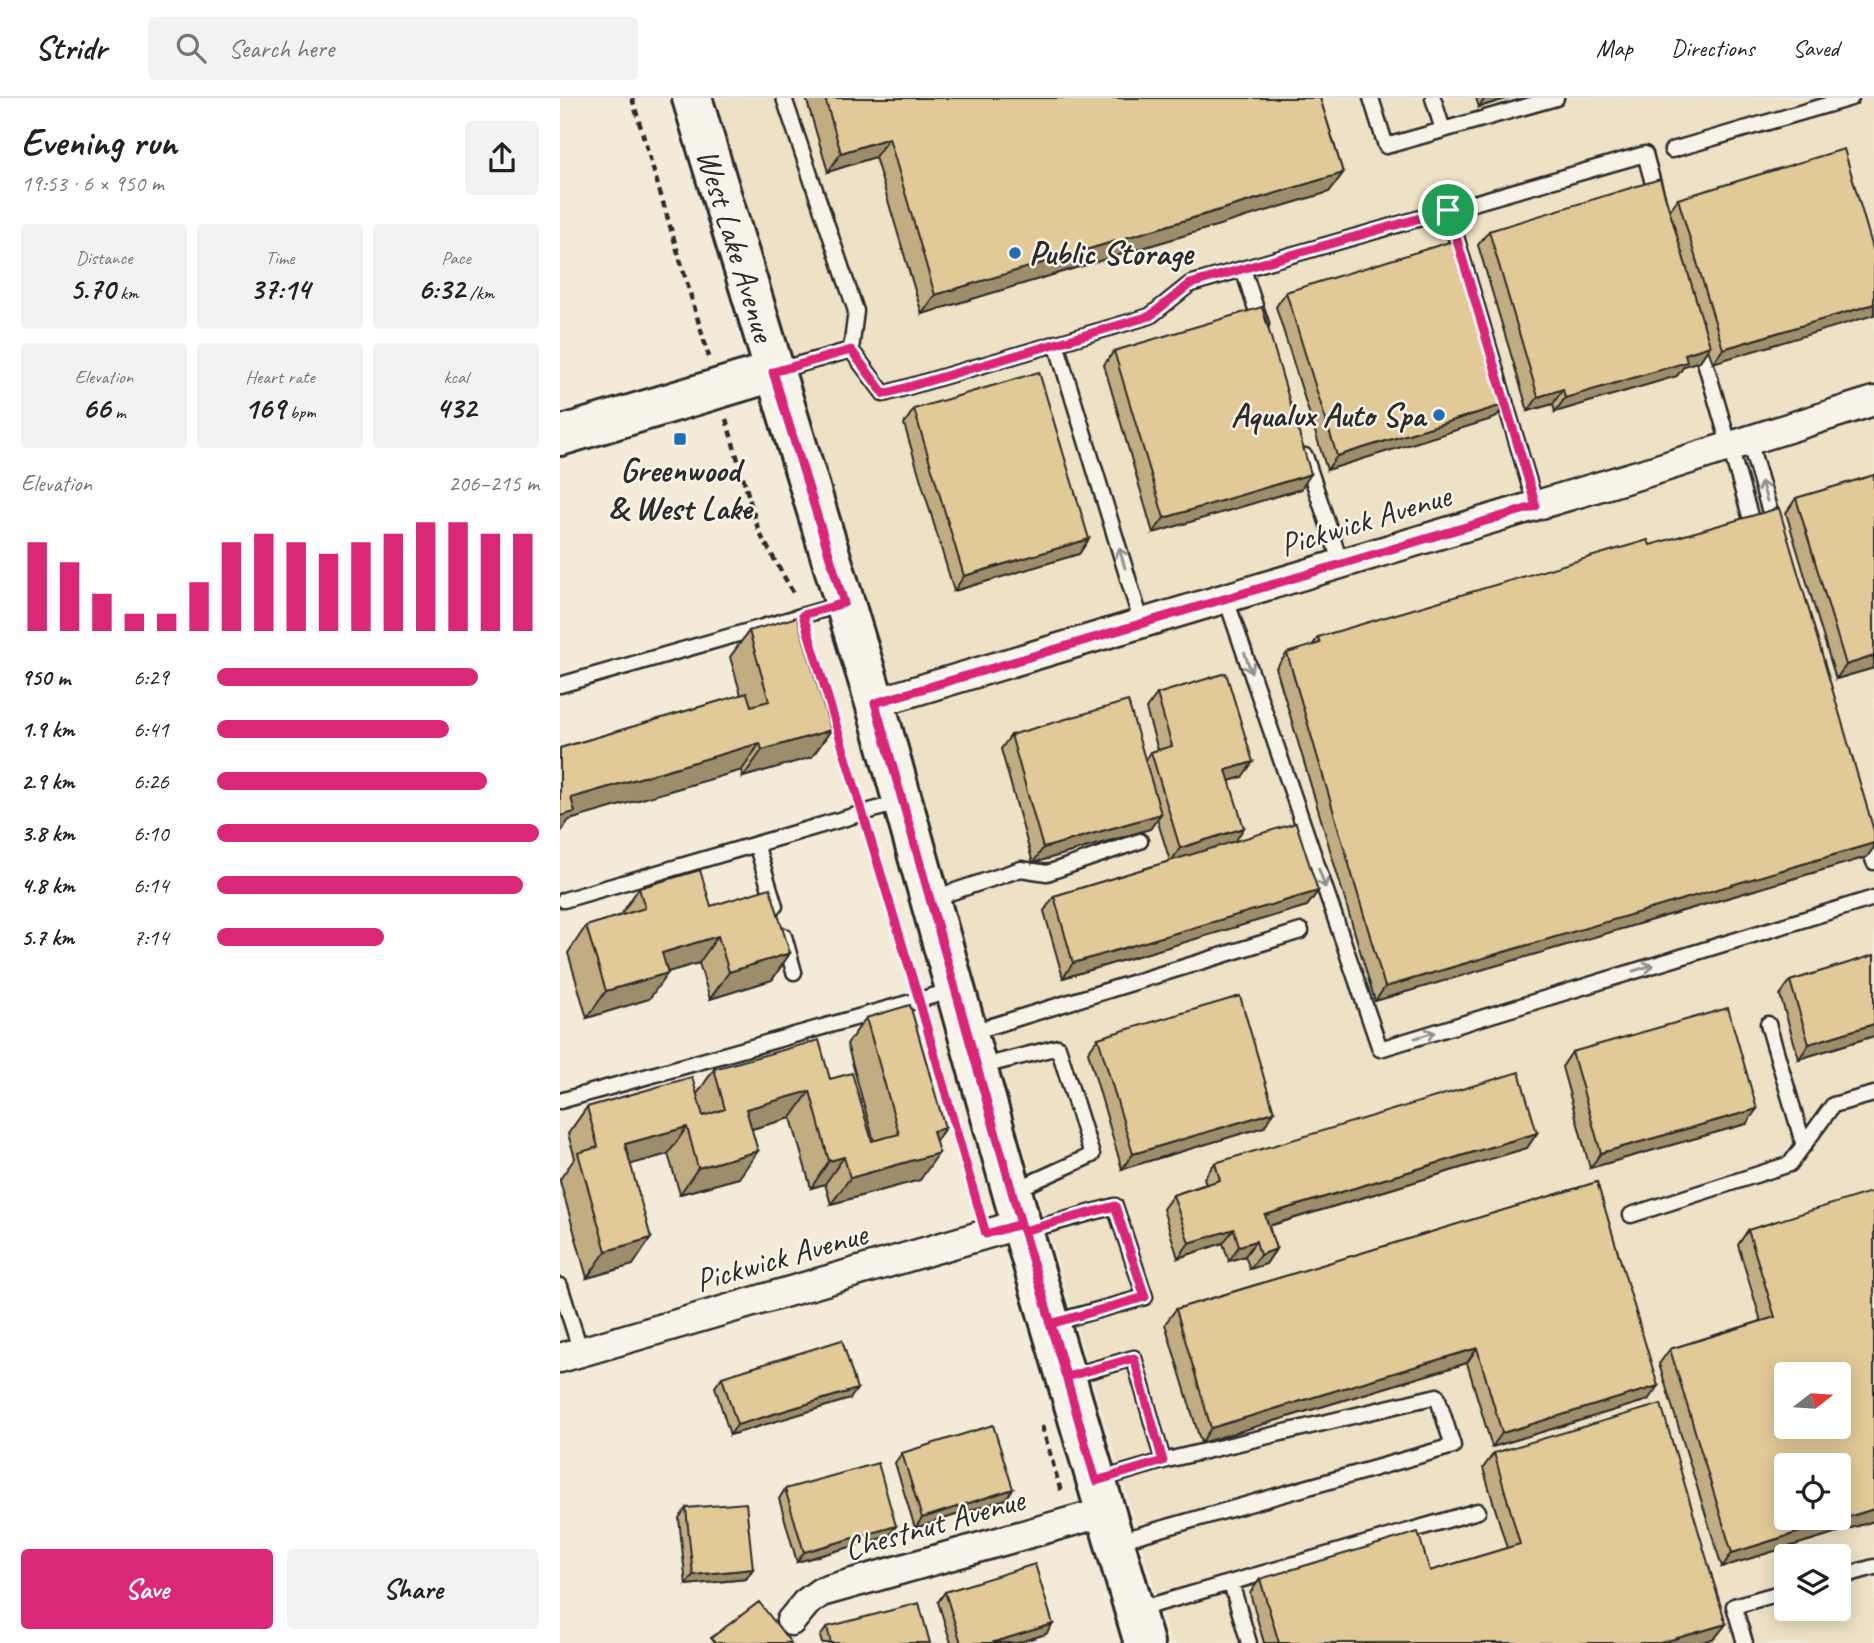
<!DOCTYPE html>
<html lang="en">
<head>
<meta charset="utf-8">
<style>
	:root { --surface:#fff; --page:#f2f2f2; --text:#222; --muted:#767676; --line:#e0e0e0; --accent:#db2777 }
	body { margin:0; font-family:Caveat,sans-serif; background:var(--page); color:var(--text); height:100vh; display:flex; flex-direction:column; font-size:26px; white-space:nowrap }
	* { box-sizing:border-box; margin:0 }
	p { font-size:23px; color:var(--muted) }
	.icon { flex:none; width:38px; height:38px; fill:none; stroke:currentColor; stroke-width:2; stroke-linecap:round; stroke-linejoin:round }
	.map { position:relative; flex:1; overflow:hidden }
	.panel { display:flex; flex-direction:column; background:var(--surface); width:560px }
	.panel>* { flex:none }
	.needle { width:46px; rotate:73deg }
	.controls { position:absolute; left:1214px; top:1264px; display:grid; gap:14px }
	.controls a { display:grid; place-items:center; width:77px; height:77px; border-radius:7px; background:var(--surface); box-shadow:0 4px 18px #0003; font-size:35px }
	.pin { position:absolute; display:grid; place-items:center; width:60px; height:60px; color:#fff; margin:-30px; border:4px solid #fff; border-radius:50%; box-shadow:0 2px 7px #0007 }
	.round { display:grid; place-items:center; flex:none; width:74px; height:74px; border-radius:7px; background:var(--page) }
	.head { display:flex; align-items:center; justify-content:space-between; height:119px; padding:0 21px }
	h1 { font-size:38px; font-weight:700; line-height:52px }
	.figures { display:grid; grid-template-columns:repeat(3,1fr); gap:10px; height:119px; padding:7px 21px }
	.figures div { display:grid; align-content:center; border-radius:7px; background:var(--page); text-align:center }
	.figures b { font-size:30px; font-weight:700 }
	.figures small { font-size:19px; font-weight:400 }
	.figures p { font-size:19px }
	.chart { height:196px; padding:14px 21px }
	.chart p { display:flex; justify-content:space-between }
	.chart svg { width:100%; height:126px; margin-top:7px; stroke:var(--accent); stroke-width:6 }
	.primary-button { display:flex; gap:14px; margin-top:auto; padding:14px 21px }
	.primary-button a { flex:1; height:80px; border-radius:7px; background:var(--accent); color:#fff; font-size:28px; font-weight:700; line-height:80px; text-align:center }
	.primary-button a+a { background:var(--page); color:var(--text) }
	ul { padding:0 21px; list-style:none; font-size:23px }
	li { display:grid; grid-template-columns:112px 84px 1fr; align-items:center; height:52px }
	li i { height:18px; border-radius:9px; background:var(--accent) }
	header { display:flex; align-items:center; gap:42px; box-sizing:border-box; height:98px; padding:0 35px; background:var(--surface); border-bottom:2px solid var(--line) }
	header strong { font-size:33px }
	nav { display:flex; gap:38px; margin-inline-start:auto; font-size:24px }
	.search { width:490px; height:63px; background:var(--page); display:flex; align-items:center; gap:18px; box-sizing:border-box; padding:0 24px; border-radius:7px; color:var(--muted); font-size:26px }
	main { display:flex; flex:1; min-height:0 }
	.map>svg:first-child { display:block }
	.built { fill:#eee1c5; fill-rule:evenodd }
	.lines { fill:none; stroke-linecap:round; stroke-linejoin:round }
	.lane-casing { stroke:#2b2b2b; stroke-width:19 }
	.street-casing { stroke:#2b2b2b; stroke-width:33 }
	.secondary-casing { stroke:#2b2b2b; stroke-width:44 }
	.path { stroke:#2b2b2b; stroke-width:4.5; stroke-dasharray:7 5; stroke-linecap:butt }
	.lane { stroke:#f7f3e8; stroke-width:14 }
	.street { stroke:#f7f3e8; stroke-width:28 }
	.secondary { stroke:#f7f3e8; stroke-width:38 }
	.wall { fill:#c2ad83; stroke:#2b2b2b; stroke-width:2 }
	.shaded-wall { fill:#9e8d6a; stroke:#2b2b2b; stroke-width:2 }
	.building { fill:#e2c998; stroke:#2b2b2b; stroke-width:2; fill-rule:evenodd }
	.oneway { stroke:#918f8a }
	.route-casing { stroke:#fff; stroke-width:14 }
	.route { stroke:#db2777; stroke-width:9 }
	.poi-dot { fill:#1f6fb2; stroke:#f7f3e8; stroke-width:2.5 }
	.labels { text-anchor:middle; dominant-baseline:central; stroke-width:5; stroke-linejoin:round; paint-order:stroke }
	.street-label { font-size:33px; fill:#2b2b2b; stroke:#f7f3e8 }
	.poi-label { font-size:33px; font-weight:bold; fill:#2b2b2b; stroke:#f7f3e8; text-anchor:start }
</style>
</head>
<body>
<header>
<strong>Stridr</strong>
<div class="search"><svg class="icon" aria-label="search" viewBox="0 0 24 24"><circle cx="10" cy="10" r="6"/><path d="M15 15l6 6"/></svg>Search here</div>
<nav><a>Map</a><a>Directions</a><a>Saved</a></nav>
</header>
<main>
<section class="panel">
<div class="head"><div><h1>Evening run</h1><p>19:53 · 6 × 950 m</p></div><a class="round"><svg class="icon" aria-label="share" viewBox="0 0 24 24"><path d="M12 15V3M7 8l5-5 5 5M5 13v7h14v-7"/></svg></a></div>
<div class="figures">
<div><p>Distance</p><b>5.70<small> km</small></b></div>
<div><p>Time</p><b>37:14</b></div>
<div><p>Pace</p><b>6:32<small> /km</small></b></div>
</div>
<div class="figures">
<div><p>Elevation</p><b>66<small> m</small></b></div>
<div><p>Heart rate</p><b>169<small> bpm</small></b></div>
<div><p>kcal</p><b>432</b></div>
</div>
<div class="chart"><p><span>Elevation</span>206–215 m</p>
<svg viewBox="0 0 160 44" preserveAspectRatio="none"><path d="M5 44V13M15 44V20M25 44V31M35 44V38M45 44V38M55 44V27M65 44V13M75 44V10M85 44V13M95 44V17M105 44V13M115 44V10M125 44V6M135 44V6M145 44V10M155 44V10"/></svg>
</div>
<ul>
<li><b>950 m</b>6:29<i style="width:81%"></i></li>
<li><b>1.9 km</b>6:41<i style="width:72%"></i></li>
<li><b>2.9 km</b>6:26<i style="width:84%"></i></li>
<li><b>3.8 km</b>6:10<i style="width:100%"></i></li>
<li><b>4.8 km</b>6:14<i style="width:95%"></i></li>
<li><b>5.7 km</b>7:14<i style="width:52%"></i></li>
</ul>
<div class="primary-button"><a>Save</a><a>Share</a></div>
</section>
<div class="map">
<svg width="1314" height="1545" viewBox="0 0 1314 1545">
	<rect width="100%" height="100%" fill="#f3ebd8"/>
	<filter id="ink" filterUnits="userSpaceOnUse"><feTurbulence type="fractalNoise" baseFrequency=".0143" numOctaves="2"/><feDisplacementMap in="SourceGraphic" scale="14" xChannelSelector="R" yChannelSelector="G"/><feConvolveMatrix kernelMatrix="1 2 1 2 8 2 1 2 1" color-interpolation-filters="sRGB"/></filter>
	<g filter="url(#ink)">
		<path class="built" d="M153,0h1161v1545h-703zM1227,1276h52v52h-52zM1227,1367h52v52h-52zM1227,1458h52v52h-52z"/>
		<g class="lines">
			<g class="lane-casing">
				<path id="lane" d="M811,0l15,48 57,-16
					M873,0l10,32 113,-32
					M1112,52l179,-52
					M888,112l88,296
					M683,171l18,55
					M1138,240l55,188
					M496,245l86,281
					M291,252l33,44 266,-78 40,-32 455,-130 12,44
					M215,273l76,-21 5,-39 -72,-213
					M1189,343l26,88
					M745,358l36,108
					M666,501l154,450 494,-151
					M0,587l283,-81
					M1305,735l9,29
					M196,746l19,62
					M371,801l90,-30 26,4 93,-32
					M4,802l337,-98
					M224,838l10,36
					M1208,926l36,122
					M409,935l332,-102
					M419,969l79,-20 34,108 -77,35
					M0,1003l394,-111
					M1071,1117l159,-51 43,-59 41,-11
					M465,1133l90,-25 30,91 -94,26
					M0,1188l21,66
					M507,1279l67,-19 29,103 -64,19
					M555,1444l338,-96 -16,-50 -274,65
					M1279,1479l35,-10
					M671,1485l18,60
					M576,1512l342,-99
					M1185,1545l-11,-37 53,-15"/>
			</g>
			<g class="street-casing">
				<path id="street" d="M315,605l783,-234 216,-68
					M0,1260l461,-134
					M231,1523l15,-18 15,-11 284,-80"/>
			</g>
			<g class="secondary-casing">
				<path id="secondary" d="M132,0l183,605 146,521 123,419
					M0,338l213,-64"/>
			</g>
			<path class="path" d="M72,0l77,259
				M166,321l33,113 36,64
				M248,536l48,159
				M308,734l45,149
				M365,921l38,133
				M482,1328l20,69"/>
			<use href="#lane" class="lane"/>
			<use href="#street" class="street"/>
			<use href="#secondary" class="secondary"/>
		</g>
		<path class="wall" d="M246,0h514l23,75 -14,19 -407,122 -47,-157 -47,15z
			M916,0h33l-30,9z
			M1118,101l196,53 -161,111 -5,-14 -8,12 -16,5 -7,10 -122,36 -2,-8 -25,7 -50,-166 11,-14 180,-20z
			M726,194l220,112 -11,14 -168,52 -51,-163z
			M554,253l187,138 -148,44 -49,-168z
			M354,311l175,130 -10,15 -125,37 -50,-167z
			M1314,377v193l-38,11 -50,-166 10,-15z
			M189,533l82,99 -19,27 -69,20 -1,-7 -173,50 -9,-72 181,-53 -11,-38z
			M758,539l556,194v16l-7,10 -492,144 -99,-333 11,-15 25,-7z
			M597,596l85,83 -13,4 6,61 83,49 -11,15 -244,72 -19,-67 10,-15 116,-35 -13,-42 -7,10 -117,34 -32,-114 10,-14 134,26 6,-9 7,-2 -12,-41z
			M79,790l72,18 79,47 -18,27 -62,19 -11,-36 -32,9 -18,27 -62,19 -19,-65 18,-27 34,-10z
			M1314,857v81l-75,23 -19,-64 10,-14z
			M306,920l79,110 -10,13 -15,39 -89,24 -6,-20 -14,4 -20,-70 -40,11 -12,49 -59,16 -12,-40 -37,10 2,101 -46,13 -27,-97v-2l15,-21 -7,-24 19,-27 110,-13 17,-25 116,10 42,62h2l-27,-97z
			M538,940l166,89 -142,42 -34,-117z
			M1012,954l174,72 -156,44 -28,-101z
			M977,1035l-10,15 -258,78 7,23 -10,15 -16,5 -5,-13 -16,5 -6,-18 -45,15 -15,-49 10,-14 33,-11 -2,-6 11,-15z
			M1037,1084l51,218 -156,47 -25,-84 -266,80 -36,-119 11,-15z
			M1188,1132l126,291 -152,46 -63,-203 11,-15 91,-28 -23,-76z
			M162,1279l128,22 -120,36 -15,-48z
			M342,1355l104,46 -91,29 -20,-65z
			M934,1355l232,171 -11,14 -15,5h-436l-14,-50 10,-14 170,-8 77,-23 -24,-80z
			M225,1391l111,37 -7,10 -92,26 -18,-63z
			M126,1410l67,61 -7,10 -60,6 -7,-67z
			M385,1494l108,32 -7,10 -29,9h-66l-13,-41z
			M267,1529l103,16h-108l-2,-6z"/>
		<path class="shaded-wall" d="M925,0h24l-30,9z
			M329,40l-14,19 -47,15 13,-19z
			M783,75l-14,19 -407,122 13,-19z
			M1314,206v11l-161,48 10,-14z
			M1150,248l-10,15 -16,5 -7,10 -122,36 10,-14 120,-44z
			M1003,291l-10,15 -25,7 10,-14z
			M946,306l-11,14 -168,52 10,-14z
			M751,376l-10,15 -148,44 11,-15z
			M529,441l-10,15 -125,37 10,-15z
			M1314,558v12l-38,11 10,-14z
			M271,632l-19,27 -69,20 19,-27z
			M200,645l-18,27 -173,50 -9,13v-18l11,-17z
			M693,664l-11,15 -26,8 10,-15z
			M601,716l-11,15 -117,34 10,-15z
			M684,730l-10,15 -64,20 10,-15z
			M1314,745v4l-7,10 -492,144 10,-14z
			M758,793l-11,15 -244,72 10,-15z
			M158,838l-19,27 -56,16 19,-26z
			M230,855l-18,27 -62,19 19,-27z
			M108,875l-19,26 -62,19 19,-27z
			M1314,926v12l-75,23 10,-15z
			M250,993l-19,27 -64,18 19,-27z
			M1197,1011l-11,15 -156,44 11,-15z
			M714,1014l-10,15 -142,42 11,-15z
			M127,1029l-19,27 -61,17 18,-27z
			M385,1030l-19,27 7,-24z
			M977,1035l-10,15 -272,82 10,-15z
			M198,1053l-19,27 -59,16 18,-26z
			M379,1055l-19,27 -89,24 19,-26z
			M284,1059l-19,27 -14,4 18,-27z
			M674,1131l-11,14 -45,15 11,-15z
			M91,1140l-18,27 -46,13 19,-27z
			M696,1143l-11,15 -16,5 10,-15z
			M716,1151l-10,15 -16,5 10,-14z
			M917,1250l-10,15 -266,80 10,-15z
			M1098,1288l-10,14 -156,47 10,-14z
			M297,1291l-7,10 -120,36 7,-10z
			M453,1391l-7,10 -91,29 7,-10z
			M1314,1411v12l-152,46 10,-14z
			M336,1428l-7,10 -92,26 7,-10z
			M193,1471l-7,10 -60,6 7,-10z
			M493,1526l-7,10 -29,9h-26z
			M1166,1526l-11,14 -15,5h-40z"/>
		<path class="building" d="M265,0h495l23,75 -408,122 -46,-157 -48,15z
			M1284,51l30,103v52l-151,45 -45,-150z
			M1100,81l50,167 -25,8 2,8 -122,36 -2,-9 -25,8 -49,-166z
			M896,142l50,164 -169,52 -51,-164z
			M702,209l49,167 -147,44 -50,-167z
			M479,274l50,167 -125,37 -50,-167z
			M1314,377v181l-28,9 -50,-167z
			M1219,410l95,323v12l-489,144 -98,-334 33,-10 -2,-6 330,-97 2,5z
			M237,519l34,113 -69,20 -2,-7 -189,55 4,14 -15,4v-68l187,-55 4,13 18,-5 -20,-70z
			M666,575l27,89 -27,8 18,58 -64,20 -29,-96 21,-6 -15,-52z
			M568,603l33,113 -118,34 -32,-113z
			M736,725l22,68 -245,72 -19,-67z
			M140,772l11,36 59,-18 20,65 -61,19 -11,-36 -56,17 6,20 -62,18 -20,-65 59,-18 -6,-20z
			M1314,857v69l-65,20 -19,-63z
			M680,898l34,116 -141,42 -35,-116z
			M350,907l35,123 -12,3 6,22 -89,25 -6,-21 -15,4 -19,-70 -64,18 12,42 -60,17 -11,-41 -62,17 26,94 -45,13 -28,-98 20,-6 -11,-40 105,-30 11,39 22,-7 -11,-40 105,-29 11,39 22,-6 20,68 27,-7 -33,-116z
			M1168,910l29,101 -156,44 -29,-101z
			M959,974l18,61 -272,82 11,34 -16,6 -4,-14 -17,5 -5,-17 -45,14 -16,-48 47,-15 -5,-17z
			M1037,1084l61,204 -156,47 -25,-85 -266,80 -35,-119z
			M1314,1093v318l-142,44 -62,-204 105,-32 -27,-87zM1227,1276h52v52h-52zM1227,1367h52v52h-52z
			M282,1242l15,49 -120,36 -15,-48z
			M1101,1306l65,220 -66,19h-381l-19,-64 158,-47 12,39 90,-27 -26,-91z
			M433,1327l20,64 -91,29 -20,-65z
			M318,1365l18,63 -92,26 -19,-63z
			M186,1405l7,66 -60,6 -7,-67z
			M475,1466l18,60 -62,19h-30l-16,-51z
			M199,1504l32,41h-76l-4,-5z
			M359,1505l11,40h-99l-4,-16z"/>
		<defs><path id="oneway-shaft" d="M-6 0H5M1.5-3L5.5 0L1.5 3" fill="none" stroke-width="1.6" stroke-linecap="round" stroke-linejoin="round" transform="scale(1.75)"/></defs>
		<g class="oneway">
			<use href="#oneway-shaft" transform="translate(1204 393) rotate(-107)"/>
			<use href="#oneway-shaft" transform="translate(562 460) rotate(-107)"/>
			<use href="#oneway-shaft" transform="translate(688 565) rotate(71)"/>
			<use href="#oneway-shaft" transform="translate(762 780) rotate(71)"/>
			<use href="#oneway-shaft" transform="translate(1083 870) rotate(-17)"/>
			<use href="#oneway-shaft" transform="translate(865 937) rotate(-17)"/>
		</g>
	</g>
	<g class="lines" filter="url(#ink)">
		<g class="route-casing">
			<path id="route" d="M888,112l-258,74 -40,32 -266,78 -33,-44 -78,22 71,231 -41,12 116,385 67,234 35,-10c27,85 50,171 75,257l67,-20 -29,-103 -68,19 -16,-53 95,-27 -30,-91 -92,25 -148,-528 661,-197 -88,-296"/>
		</g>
		<use href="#route" class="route"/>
	</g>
	<g class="poi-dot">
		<circle cx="455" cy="155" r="7"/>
		<circle cx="879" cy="317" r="7"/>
		<rect x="113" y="334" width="14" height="14" rx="3.5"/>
	</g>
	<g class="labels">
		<g class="street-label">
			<text transform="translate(176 147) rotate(73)">West Lake Avenue</text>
			<text transform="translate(805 422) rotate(-17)">Pickwick Avenue</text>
			<text transform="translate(221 1159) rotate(-16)">Pickwick Avenue</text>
			<text transform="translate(374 1426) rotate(-16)">Chestnut Avenue</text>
		</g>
		<g class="poi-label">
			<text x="469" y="155">Public Storage</text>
			<text x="865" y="317" text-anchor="end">Aqualux Auto Spa</text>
			<text x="120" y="372" text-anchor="middle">Greenwood<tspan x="120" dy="38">&amp; West Lake</tspan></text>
		</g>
	</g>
</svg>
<div class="controls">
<a><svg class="needle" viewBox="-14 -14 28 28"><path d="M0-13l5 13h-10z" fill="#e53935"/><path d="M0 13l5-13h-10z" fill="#767676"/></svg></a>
<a><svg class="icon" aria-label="locate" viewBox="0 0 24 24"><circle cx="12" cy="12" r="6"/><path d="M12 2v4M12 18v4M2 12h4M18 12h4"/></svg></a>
<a><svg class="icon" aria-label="layers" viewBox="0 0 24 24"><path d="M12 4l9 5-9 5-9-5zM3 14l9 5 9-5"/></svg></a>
</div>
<div class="pin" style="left:888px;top:112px;background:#1e9e55"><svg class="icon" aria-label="arrive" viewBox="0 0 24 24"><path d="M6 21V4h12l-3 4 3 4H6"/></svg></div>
</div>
</main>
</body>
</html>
